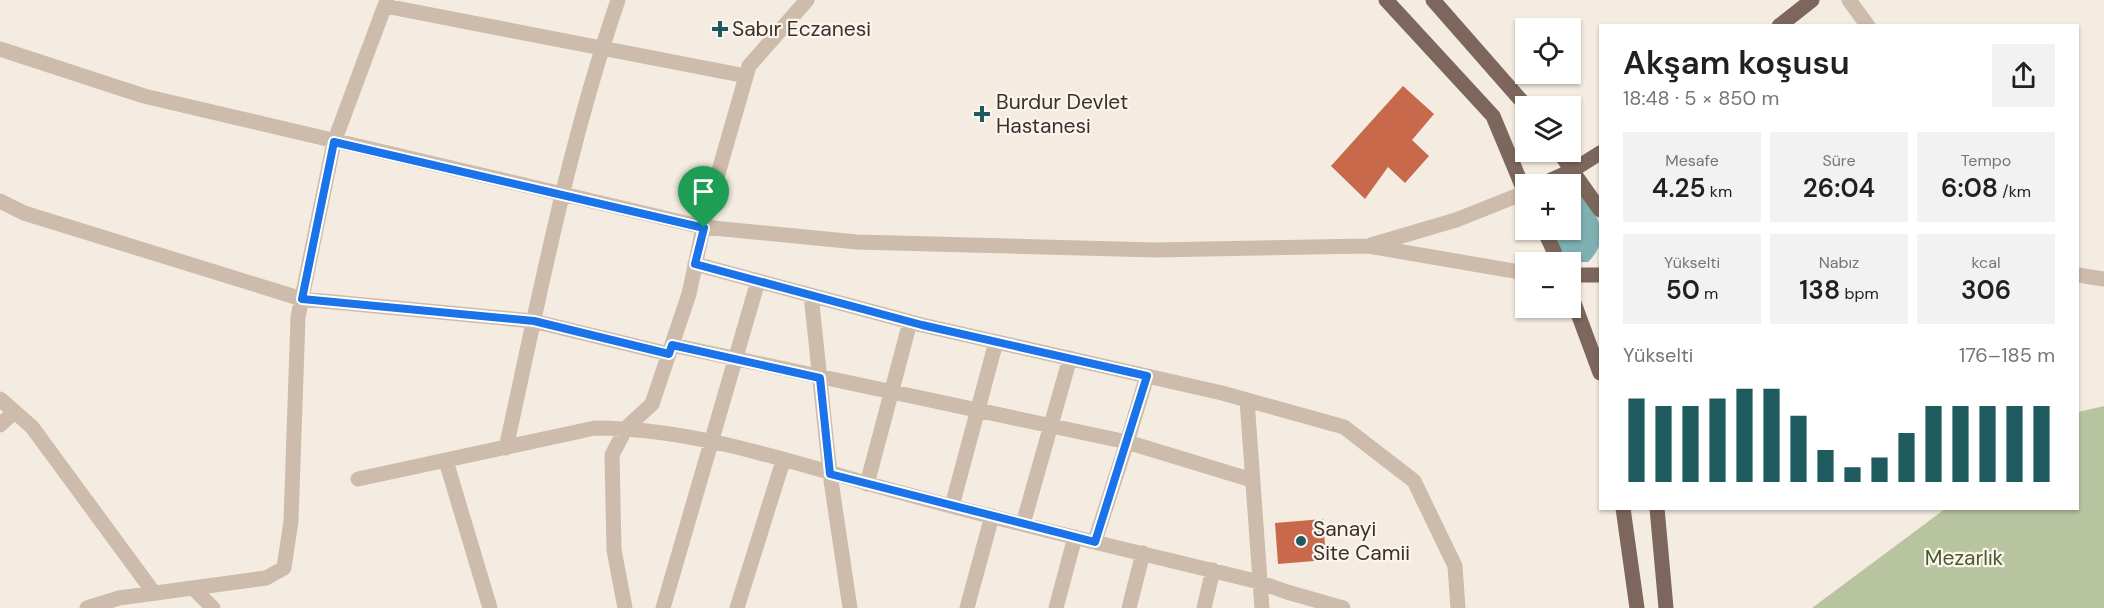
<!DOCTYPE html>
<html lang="tr">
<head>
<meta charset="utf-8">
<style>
	:root { --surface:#fff; --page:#f2f2f2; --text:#202124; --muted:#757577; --accent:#1f5a5e }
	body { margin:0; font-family:"DM Sans",sans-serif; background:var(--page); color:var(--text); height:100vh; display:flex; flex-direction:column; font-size:22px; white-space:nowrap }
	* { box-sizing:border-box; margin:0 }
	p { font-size:20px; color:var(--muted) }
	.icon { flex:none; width:33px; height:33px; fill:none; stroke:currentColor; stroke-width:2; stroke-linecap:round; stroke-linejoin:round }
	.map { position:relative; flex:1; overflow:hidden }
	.side { position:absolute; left:1599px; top:24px; width:480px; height:486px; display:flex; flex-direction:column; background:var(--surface); border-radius:0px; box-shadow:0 2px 4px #0004 }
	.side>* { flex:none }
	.controls { position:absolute; left:1515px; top:18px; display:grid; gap:12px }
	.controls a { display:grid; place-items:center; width:66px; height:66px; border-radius:0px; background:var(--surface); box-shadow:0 2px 4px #0004; font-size:30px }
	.pin { position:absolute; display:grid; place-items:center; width:51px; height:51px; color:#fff; margin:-62px -26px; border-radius:50% 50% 50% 0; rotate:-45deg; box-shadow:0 0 6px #0007 }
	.pin .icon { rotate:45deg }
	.round { display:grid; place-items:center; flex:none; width:63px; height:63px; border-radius:0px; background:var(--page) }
	.headline { display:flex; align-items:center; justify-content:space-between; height:102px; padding:0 24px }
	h1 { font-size:33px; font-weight:600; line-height:45px }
	.metrics { display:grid; grid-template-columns:repeat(3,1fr); gap:9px; height:102px; padding:6px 24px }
	.metrics div { display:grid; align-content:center; border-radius:0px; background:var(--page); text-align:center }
	.metrics b { font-size:26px; font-weight:600 }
	.metrics small { font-size:16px; font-weight:400 }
	.metrics p { font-size:16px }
	.chart { height:168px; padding:12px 24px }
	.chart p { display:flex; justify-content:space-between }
	.chart svg { width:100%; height:108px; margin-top:6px; stroke:var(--accent); stroke-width:6 }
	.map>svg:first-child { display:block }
	.green { fill:#b8c4a0 }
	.water { fill:#7fb0b2 }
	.building { fill:#c8694b }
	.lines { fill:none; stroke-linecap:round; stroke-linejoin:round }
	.minor { stroke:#cdbbac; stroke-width:15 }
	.major { stroke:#7d675c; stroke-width:15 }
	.route-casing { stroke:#fff; stroke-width:12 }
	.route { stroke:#1a73e8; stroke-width:8 }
	.poi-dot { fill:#1f5a5e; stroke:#fbf5ee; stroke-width:2 }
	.labels { text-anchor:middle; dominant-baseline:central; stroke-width:4.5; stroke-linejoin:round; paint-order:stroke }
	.poi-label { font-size:21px; fill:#3b302b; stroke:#fbf5ee; text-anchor:start }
	.park-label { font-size:21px; fill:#4a5a2e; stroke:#fbf5ee }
</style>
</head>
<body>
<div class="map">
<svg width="2104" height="608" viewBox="0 0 2104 608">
	<rect width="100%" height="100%" fill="#f4ebe1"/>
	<path class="green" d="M2104,406v202h-292l133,-99 133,-1v-96z"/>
	<path class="water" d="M1559,181l15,2c18,23 42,52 14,79 -24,1 -28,-13 -36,-32h18v-46h-15z"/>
	<path class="building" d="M1403,86l31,28 -22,26 17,16 -24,27 -17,-16 -23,32 -34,-33z
		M1323,519l3,41 -48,4 -3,-41z"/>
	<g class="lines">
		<path class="minor" d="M1849,0l19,26
			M385,6l361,70
			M0,49l144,47 559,131 154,15 298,8 213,-4 158,27
			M0,201l24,12 278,86 231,22 136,33
			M1371,245l85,-25 68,-27
			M695,264l227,61 300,68 122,34 70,54 41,85 3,42
			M2078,275l26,4
			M811,295l19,179 20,134
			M672,345l455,97 20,-66
			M0,399l32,28 122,166
			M1247,400l15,208
			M0,425l14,-13
			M506,448c33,-150 62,-302 112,-448
			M446,461l44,147
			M358,479l237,-51c106,0 209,39 311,66 117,32 235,59 353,88l28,10 56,16
			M867,484l43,-162
			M952,506l44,-164
			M1023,524l47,-166
			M1095,541l32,-99 125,38
			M193,588l20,20
			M87,608l32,-10 147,-20 18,-10 7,-47 7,-204 36,-175 53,-142
			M625,608l-11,-58 -2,-95 14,-27 26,-24 37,-110 16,-75 44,-153 58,-66
			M663,608l95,-327
			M737,608l46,-147
			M967,608l25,-92
			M1056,608l19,-71
			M1129,608l14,-55
			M1204,608l9,-38"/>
		<path class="major" d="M1386,0l107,116 33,79
			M1433,0l93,106
			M1779,26l33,-26
			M1559,152l41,58
			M1542,184l31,-14 27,-17
			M1544,230l15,32
			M1570,275h30
			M1570,292l30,81
			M1623,508l14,100
			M1657,508l9,100"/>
	</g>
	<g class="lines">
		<g class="route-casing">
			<path id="route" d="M334,142l370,86 -9,36 227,61 225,51 -52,166 -265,-68 -10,-96 -148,-33 -3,9 -135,-33 -232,-22z"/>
		</g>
		<use href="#route" class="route"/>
	</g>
	<g class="poi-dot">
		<path d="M717 20h6v6h6v6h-6v6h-6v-6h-6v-6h6z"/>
		<path d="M979 105h6v6h6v6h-6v6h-6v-6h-6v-6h6z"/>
		<circle cx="1301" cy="541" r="6"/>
	</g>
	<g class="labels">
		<g class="poi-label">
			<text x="732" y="29">Sabır Eczanesi</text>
			<text x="996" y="102">Burdur Devlet<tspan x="996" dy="24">Hastanesi</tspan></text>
			<text x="1313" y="529">Sanayi<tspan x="1313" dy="24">Site Camii</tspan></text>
		</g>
		<g class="park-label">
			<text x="1964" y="558">Mezarlık</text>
		</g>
	</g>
</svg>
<div class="controls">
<a><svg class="icon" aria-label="locate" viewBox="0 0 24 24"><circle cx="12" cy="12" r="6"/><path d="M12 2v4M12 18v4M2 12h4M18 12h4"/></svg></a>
<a><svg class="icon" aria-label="layers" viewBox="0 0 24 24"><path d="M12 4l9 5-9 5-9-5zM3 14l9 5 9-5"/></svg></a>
<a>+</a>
<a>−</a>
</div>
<div class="pin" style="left:704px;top:228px;background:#1e9e55"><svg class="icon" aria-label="arrive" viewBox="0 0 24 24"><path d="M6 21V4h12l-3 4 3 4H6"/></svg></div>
<section class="side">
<div class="headline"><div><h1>Akşam koşusu</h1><p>18:48 · 5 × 850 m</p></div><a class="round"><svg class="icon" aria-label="share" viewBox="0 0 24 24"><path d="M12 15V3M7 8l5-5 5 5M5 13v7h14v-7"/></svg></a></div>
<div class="metrics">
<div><p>Mesafe</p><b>4.25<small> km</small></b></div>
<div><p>Süre</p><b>26:04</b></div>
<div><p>Tempo</p><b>6:08<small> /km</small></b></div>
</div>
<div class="metrics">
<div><p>Yükselti</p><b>50<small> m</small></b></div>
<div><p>Nabız</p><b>138<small> bpm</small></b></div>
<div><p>kcal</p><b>306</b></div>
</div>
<div class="chart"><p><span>Yükselti</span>176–185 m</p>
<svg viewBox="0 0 160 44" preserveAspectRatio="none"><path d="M5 44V10M15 44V13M25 44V13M35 44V10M45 44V6M55 44V6M65 44V17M75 44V31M85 44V38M95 44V34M105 44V24M115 44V13M125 44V13M135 44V13M145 44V13M155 44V13"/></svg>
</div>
</section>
</div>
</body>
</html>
